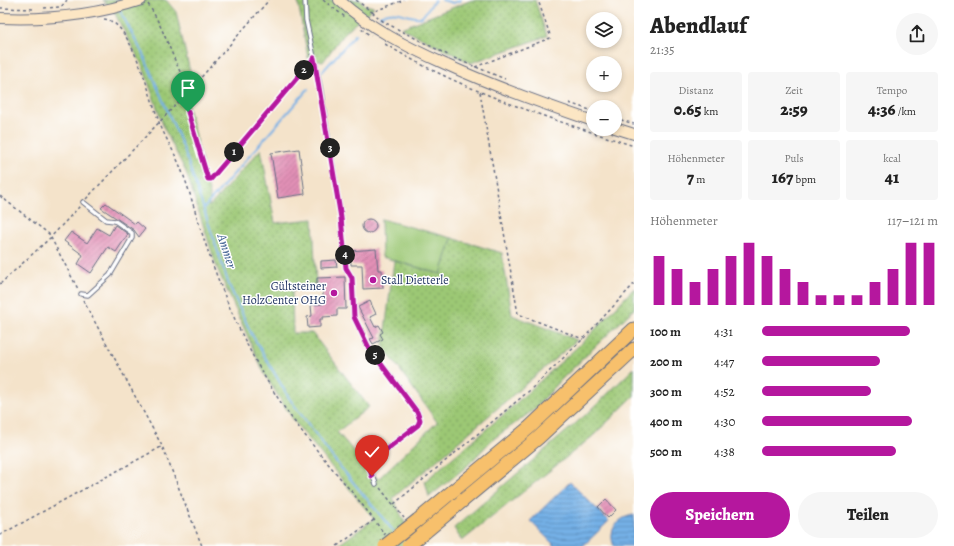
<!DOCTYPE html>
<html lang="de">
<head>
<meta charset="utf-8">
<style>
	:root { --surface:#fff; --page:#f6f6f6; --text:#222; --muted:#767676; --accent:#b5179e }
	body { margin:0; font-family:Alegreya,serif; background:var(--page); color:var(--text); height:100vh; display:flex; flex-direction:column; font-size:15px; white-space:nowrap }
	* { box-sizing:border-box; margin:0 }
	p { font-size:13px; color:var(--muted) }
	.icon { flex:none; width:22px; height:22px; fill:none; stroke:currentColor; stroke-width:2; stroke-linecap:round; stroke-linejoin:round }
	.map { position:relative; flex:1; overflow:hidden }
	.sheet { display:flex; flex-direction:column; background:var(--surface); width:320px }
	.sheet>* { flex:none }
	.controls { position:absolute; left:586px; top:12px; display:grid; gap:8px }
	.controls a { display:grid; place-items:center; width:36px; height:36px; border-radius:50%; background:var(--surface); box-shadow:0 2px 6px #0003; font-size:20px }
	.pin { position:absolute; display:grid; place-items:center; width:34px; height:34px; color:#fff; margin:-41px -17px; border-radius:50% 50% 50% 0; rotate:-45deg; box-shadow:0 0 4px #0007 }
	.pin .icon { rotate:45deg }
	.km { position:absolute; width:20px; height:20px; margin:-10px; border-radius:50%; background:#222; color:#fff; font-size:11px; line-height:20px; text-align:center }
	.round { display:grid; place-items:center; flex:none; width:42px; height:42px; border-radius:21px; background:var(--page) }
	.headline { display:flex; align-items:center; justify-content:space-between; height:68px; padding:0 16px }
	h1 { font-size:22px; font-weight:800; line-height:30px }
	.metrics { display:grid; grid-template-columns:repeat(3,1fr); gap:6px; height:68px; padding:4px 16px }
	.metrics div { display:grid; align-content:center; border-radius:4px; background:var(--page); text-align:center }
	.metrics b { font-size:17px; font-weight:800 }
	.metrics small { font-size:11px; font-weight:400 }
	.metrics p { font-size:11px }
	.chart { height:112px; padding:8px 16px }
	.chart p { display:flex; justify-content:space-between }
	.chart svg { width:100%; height:72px; margin-top:4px; stroke:var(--accent); stroke-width:6 }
	.primary-button { display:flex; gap:8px; margin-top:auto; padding:8px 16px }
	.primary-button a { flex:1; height:46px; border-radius:24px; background:var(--accent); color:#fff; font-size:16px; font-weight:800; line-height:46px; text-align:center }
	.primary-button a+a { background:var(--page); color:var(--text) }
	ul { padding:0 16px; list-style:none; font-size:13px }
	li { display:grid; grid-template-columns:64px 48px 1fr; align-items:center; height:30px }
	li i { height:10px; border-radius:5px; background:var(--accent) }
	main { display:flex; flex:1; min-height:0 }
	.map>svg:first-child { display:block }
	.grass { fill:url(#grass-dots); stroke:#5c7c6a }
	.pitch { fill:#9cc875; stroke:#5c7c6a }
	.water { fill:url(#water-rules); stroke:#4870a2 }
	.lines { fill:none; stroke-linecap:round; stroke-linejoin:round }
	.stream { stroke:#75b0e6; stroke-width:2 }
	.building { fill:url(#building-hatch) }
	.lane-casing { stroke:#676e84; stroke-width:5.5 }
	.secondary-casing { stroke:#676e84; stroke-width:12 }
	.highway-casing { stroke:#676e84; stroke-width:15 }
	.path { stroke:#676e84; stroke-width:1.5; stroke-dasharray:3 3; stroke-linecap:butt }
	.lane { stroke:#fff; stroke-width:3.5 }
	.secondary { stroke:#fce6c4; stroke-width:10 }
	.highway { stroke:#f7c06c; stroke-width:13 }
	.highway-bridge-casing { stroke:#676e84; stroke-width:15; stroke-linecap:butt }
	.highway-bridge { stroke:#f7c06c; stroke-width:13 }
	.route-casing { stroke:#fff; stroke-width:8 }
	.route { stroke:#b5179e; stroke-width:5 }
	.poi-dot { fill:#b5179e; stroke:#fff; stroke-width:1.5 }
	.labels { text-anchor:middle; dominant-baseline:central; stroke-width:3; stroke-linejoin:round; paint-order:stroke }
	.poi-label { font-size:12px; fill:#1b2f5e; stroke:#fff; text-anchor:start }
	.water-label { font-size:13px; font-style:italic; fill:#3a5c8e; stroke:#fff }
</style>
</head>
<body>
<main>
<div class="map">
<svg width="634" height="546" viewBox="0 0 634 546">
	<defs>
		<pattern id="grass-dots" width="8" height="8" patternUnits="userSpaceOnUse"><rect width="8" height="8" fill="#9cc875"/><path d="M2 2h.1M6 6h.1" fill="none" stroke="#7ea363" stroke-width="1.8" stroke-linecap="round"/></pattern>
		<pattern id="water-rules" width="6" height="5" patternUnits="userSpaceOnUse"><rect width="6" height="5" fill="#75b0e6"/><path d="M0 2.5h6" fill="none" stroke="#5f90be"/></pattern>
		<pattern id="building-hatch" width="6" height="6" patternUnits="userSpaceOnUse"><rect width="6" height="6" fill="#e290b6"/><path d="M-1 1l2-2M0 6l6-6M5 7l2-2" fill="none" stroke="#b67697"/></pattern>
	</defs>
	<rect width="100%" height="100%" fill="#fff"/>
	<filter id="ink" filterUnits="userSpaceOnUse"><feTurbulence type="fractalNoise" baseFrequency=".025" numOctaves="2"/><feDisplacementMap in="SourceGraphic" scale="8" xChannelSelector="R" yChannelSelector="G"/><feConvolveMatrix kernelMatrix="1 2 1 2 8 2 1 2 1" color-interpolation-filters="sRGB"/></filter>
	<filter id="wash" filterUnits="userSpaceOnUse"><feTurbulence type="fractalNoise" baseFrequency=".012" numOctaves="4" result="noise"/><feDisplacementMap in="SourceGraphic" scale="16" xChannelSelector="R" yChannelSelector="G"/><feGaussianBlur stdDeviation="0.9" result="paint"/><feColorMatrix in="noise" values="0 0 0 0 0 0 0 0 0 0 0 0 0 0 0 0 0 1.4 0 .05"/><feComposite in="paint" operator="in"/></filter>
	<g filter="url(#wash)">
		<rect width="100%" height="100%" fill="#f4e3ca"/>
		<path class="grass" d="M103,0h63l10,12 16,68 -5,23 23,92 -1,12 52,-58 14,74 38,-4 3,65 -24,7 1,42h19l57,74 -32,25 41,47 59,-57 -54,-76 11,-85 47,13 11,-36 50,15 10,62 65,25 -184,158 23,48h-79l37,-27 -80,-98 -29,-46 -48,-107 -31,-96 -22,-44 -21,-61 -28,-53z
			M293,0h67l5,5 9,2 -30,26 -21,29 -15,-4 -10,-56z
			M472,0h63l12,36 -76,27 -70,-35z
			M634,288v21l-72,70 -27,30 -43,31 -25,26 -38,31 -4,-16 79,-67 83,-76z
			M634,368v28l-41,40 -131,105 -8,-13 136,-117z"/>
		<path class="pitch" d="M381,219l71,19 -11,36 -59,-17z"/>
		<path class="water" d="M570,482l39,39 -26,25h-28l-25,-25z
			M634,515v31h-20c-7,-16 4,-29 20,-31z"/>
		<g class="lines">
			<path class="stream" d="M442,0l11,3 8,-3
				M119,9l24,45 40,93 46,138 22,48 38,65 44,60 62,75
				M380,16c20,-9 25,3 42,1l13,-17
				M322,72l34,-38
				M204,208l104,-119"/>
		</g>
		<g id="blocks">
			<path class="building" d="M299,149l6,45 -27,4 -7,-45z
				M106,203l29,21 2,-2 8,7 -6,8 -5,-7 -33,-22z
				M362 226a7 7 0 1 1 14 0a7 7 0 1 1-14 0Z
				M115,225l13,9 -12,18 -8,-5 -17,26 -13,-9 5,-9 -19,-14 7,-9 16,11 10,-15 12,7z
				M376,249l2,21h4l1,18 -20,1 -1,-24h-11l-1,-14z
				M336,260l1,7 -16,1v-7z
				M345,277l1,32h-9v7l-14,1v2h-3v8l-12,1 -1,-11 5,-1 -1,-11 12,-1v-19h-6v-7z
				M370,301l6,13 -6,3 5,10 4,-2 4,7 -3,2 3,5 -10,5 -3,-5 4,-1 -16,-31z
				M606,499l10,11 -8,8 -10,-11z"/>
		</g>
	</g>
	<g filter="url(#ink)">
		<use href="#blocks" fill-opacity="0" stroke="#676e84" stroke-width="1"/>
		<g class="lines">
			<g class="lane-casing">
				<path id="lane" d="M305,0l1,20 14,66 21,132 5,50 6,10 2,39 15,31 48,63 3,8 -2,6 -45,34 -4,7 7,18
					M81,294l7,1 22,-20 22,-37v-5l-17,-12 -9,-1 -23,-18"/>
			</g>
			<g class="secondary-casing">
				<path id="secondary" d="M339,0c31,28 68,47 106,64 48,22 98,40 148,57
					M0,18c48,2 96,-3 141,-18
					M615,128l19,6"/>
			</g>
			<g class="highway-casing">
				<path id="highway" d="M418,520l112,-93 104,-98
					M425,532l113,-94 96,-89"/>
			</g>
			<path class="path" d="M323,0l22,17
				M356,0l16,12 32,-12
				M148,4c18,27 25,59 42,86
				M0,8l36,1
				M44,8l17,-1 6,-7
				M372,12l12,10 64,33
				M104,19c27,1 47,81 55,103 7,18 18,34 24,52 6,15 10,31 15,46 21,70 52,142 96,201 29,39 63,74 91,114
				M361,29l10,7
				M385,44c77,47 163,74 249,102
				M454,58l51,21
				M475,67l75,-29v-3l-12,-35
				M480,92l38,222 65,25
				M569,103l24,8
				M188,112l19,64 1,3h3l98,-116
				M615,118l19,6
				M0,196l49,38 29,55
				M86,199l104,-109 79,-90
				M0,284l50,-46 30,-32
				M83,300l79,146 40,100
				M380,488l24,30
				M394,504l135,-113 54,-52 51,-55
				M0,535l161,-88
				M337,546l37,-26"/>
			<use href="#lane" class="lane"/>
			<use href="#secondary" class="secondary"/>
			<use href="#highway" class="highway"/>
			<g class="highway-bridge-casing">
				<path id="highway-bridge" d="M385,546l33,-26
					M408,546l17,-14"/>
			</g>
			<use href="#highway-bridge" class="highway-bridge"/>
		</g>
	</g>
	<g class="lines" filter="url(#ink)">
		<g class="route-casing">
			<path id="route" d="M188,112l19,64 1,3h3l103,-121 27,160 5,50 6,10 2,39 15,31 48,64 3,8 -2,5 -44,34 -5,7 3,10"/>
		</g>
		<use href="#route" class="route"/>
	</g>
	<g class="poi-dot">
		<circle cx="373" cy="280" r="4"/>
		<circle cx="334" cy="293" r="4"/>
	</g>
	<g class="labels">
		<g class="poi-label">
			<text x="381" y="280">Stall Dietterle</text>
			<text x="326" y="286" text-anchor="end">Gültsteiner<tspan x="326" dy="14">HolzCenter OHG</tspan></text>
		</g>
		<g class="water-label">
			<text transform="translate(227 251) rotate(72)">Ammer</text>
		</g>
	</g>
</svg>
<div class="controls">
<a><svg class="icon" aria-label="layers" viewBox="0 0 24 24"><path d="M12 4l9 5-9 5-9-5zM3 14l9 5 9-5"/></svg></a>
<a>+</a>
<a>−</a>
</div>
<div class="pin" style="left:188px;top:112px;background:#1e9e55"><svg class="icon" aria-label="arrive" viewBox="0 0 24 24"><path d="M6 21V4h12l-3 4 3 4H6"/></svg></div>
<div class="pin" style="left:372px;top:476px;background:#d93025"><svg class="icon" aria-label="check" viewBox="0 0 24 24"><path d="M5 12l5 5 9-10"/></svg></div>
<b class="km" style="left:234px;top:152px">1</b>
<b class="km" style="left:304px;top:70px">2</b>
<b class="km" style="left:330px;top:148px">3</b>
<b class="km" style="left:345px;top:255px">4</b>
<b class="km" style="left:375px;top:355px">5</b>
</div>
<section class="sheet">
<div class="headline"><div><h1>Abendlauf</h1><p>21:35</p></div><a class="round"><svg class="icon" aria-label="share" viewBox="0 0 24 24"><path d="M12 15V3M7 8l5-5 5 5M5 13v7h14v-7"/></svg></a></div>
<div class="metrics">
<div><p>Distanz</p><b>0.65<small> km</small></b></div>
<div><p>Zeit</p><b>2:59</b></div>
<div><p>Tempo</p><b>4:36<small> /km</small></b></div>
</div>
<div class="metrics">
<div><p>Höhenmeter</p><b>7<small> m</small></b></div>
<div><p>Puls</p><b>167<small> bpm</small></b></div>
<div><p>kcal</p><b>41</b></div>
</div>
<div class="chart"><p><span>Höhenmeter</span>117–121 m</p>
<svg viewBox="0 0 160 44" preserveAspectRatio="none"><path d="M5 44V14M15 44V22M25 44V30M35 44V22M45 44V14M55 44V6M65 44V14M75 44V22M85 44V30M95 44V38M105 44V38M115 44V38M125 44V30M135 44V22M145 44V6M155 44V6"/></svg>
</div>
<ul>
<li><b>100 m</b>4:31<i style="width:84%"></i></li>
<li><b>200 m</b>4:47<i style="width:67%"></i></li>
<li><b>300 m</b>4:52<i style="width:62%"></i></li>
<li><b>400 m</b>4:30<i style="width:85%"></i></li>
<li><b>500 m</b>4:38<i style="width:76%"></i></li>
</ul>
<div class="primary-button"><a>Speichern</a><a>Teilen</a></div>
</section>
</main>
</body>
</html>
